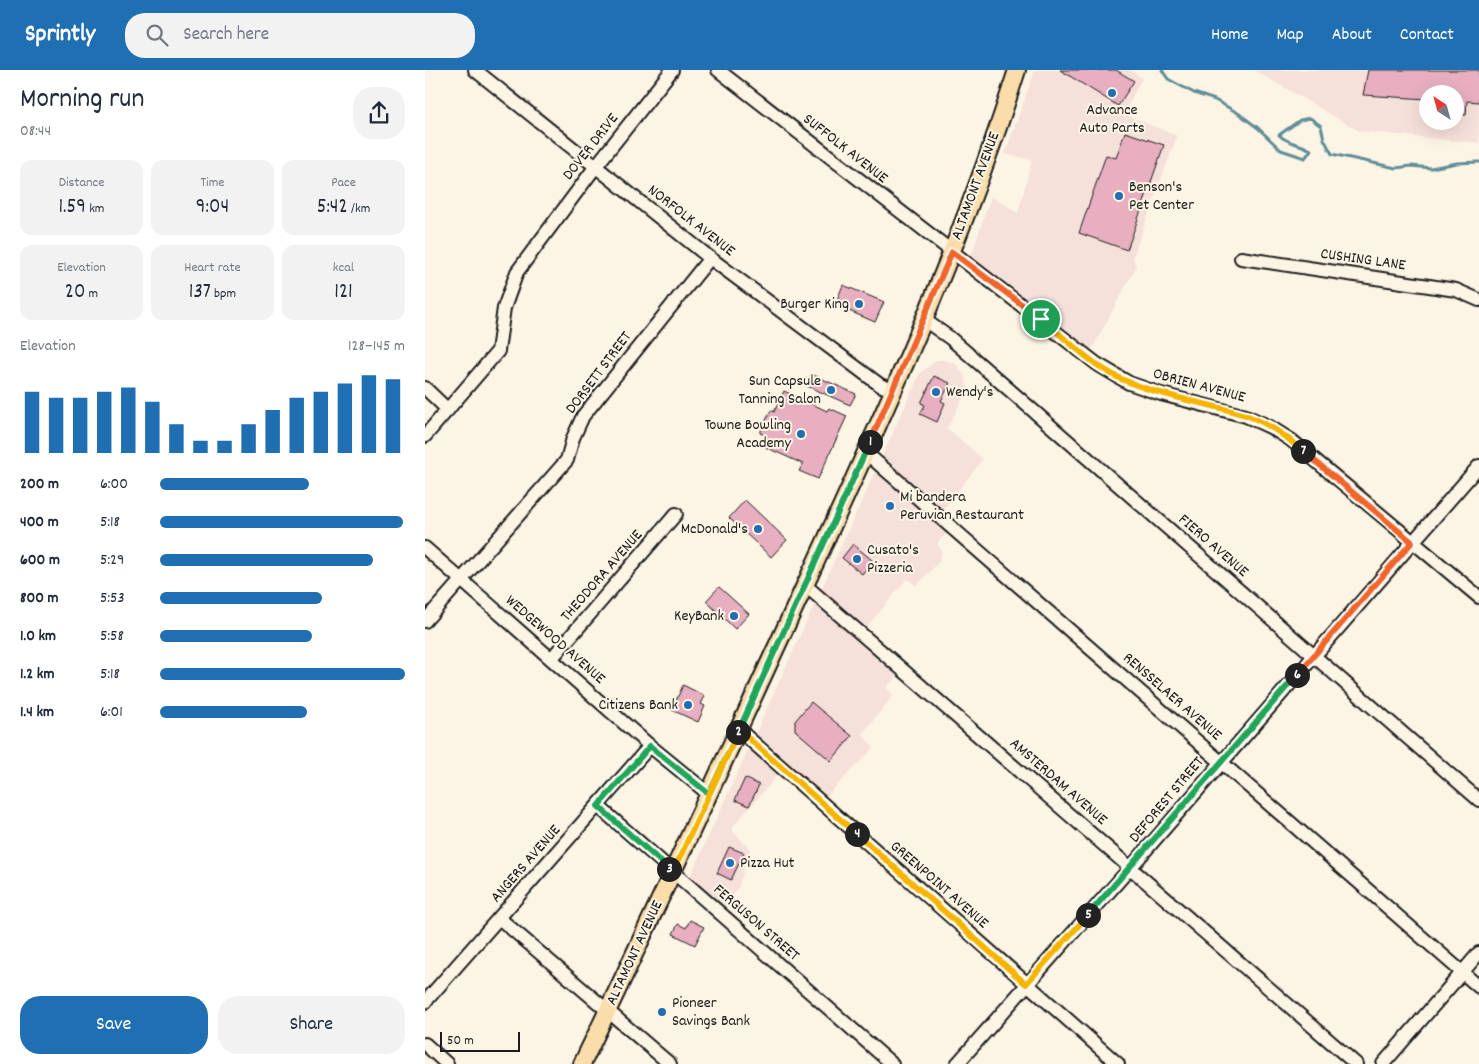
<!DOCTYPE html>
<html lang="en">
<head>
<meta charset="utf-8">
<style>
	:root { --surface:#fff; --page:#f2f2f3; --text:#1f2937; --muted:#747a83; --accent:#1f6fb2 }
	body { margin:0; font-family:Dekko,sans-serif; background:var(--page); color:var(--text); height:100vh; display:flex; flex-direction:column; font-size:19px; white-space:nowrap }
	* { box-sizing:border-box; margin:0 }
	p { font-size:16px; color:var(--muted) }
	.icon { flex:none; width:28px; height:28px; fill:none; stroke:currentColor; stroke-width:2; stroke-linecap:round; stroke-linejoin:round }
	.map { position:relative; flex:1; overflow:hidden }
	.sheet { display:flex; flex-direction:column; background:var(--surface); width:425px }
	.sheet>* { flex:none }
	.needle { width:32px; rotate:324deg }
	.controls { position:absolute; left:994px; top:15px; display:grid; gap:10px }
	.controls a { display:grid; place-items:center; width:45px; height:45px; border-radius:50%; background:var(--surface); box-shadow:0 5px 20px #0002; font-size:25px }
	.scale { position:absolute; left:15px; bottom:12px; width:80px; box-sizing:border-box; padding-left:5px; border:2px solid #1c1c1c; border-top:0; font-size:14px; line-height:18px; white-space:nowrap; color:#1c1c1c; -webkit-text-stroke:4px #fcf5e5; paint-order:stroke }
	.pin { position:absolute; display:grid; place-items:center; width:42px; height:42px; color:#fff; margin:-21px; border:2px solid #fff; border-radius:50%; box-shadow:0 1px 5px #0007 }
	.km { position:absolute; width:25px; height:25px; margin:-12px; border-radius:50%; background:#222; color:#fff; font-size:14px; line-height:25px; text-align:center }
	.round { display:grid; place-items:center; flex:none; width:52px; height:52px; border-radius:20px; background:var(--page) }
	.summary { display:flex; align-items:center; justify-content:space-between; height:85px; padding:0 20px }
	h1 { font-size:28px; font-weight:600; line-height:38px }
	.figures { display:grid; grid-template-columns:repeat(3,1fr); gap:8px; height:85px; padding:5px 20px }
	.figures div { display:grid; align-content:center; border-radius:12px; background:var(--page); text-align:center }
	.figures b { font-size:21px; font-weight:600 }
	.figures small { font-size:14px; font-weight:400 }
	.figures p { font-size:14px }
	.chart { height:140px; padding:10px 20px }
	.chart p { display:flex; justify-content:space-between }
	.chart svg { width:100%; height:90px; margin-top:5px; stroke:var(--accent); stroke-width:6 }
	.button { display:flex; gap:10px; margin-top:auto; padding:10px 20px }
	.button a { flex:1; height:58px; border-radius:20px; background:var(--accent); color:#fff; font-size:20px; font-weight:600; line-height:58px; text-align:center }
	.button a+a { background:var(--page); color:var(--text) }
	ul { padding:0 20px; list-style:none; font-size:16px }
	li { display:grid; grid-template-columns:80px 60px 1fr; align-items:center; height:38px }
	li i { height:12px; border-radius:6px; background:var(--accent) }
	header { display:flex; align-items:center; gap:30px; box-sizing:border-box; height:70px; padding:0 25px; background:var(--accent); color:#fff }
	header strong { font-size:24px }
	nav { display:flex; gap:28px; margin-inline-start:auto; font-size:18px }
	.search { width:350px; height:45px; background:var(--page); display:flex; align-items:center; gap:12px; box-sizing:border-box; padding:0 18px; border-radius:20px; color:var(--muted); font-size:19px }
	main { display:flex; flex:1; min-height:0 }
	.map>svg:first-child { display:block }
	.built { fill:#f6e0da; fill-rule:evenodd }
	.lines { fill:none; stroke-linecap:round; stroke-linejoin:round }
	.stream { stroke:#608d99; stroke-width:3 }
	.building { fill:#e8afc1; stroke:#1c1c1c }
	.minor-casing { stroke:#1c1c1c; stroke-width:16 }
	.major-casing { stroke:#1c1c1c; stroke-width:20 }
	.minor { stroke:#fcf5e5; stroke-width:12 }
	.major { stroke:#faddab; stroke-width:16 }
	.split-1-casing { stroke:#fff; stroke-width:10 }
	.split-2-casing { stroke:#fff; stroke-width:10 }
	.split-3-casing { stroke:#fff; stroke-width:10 }
	.split-4-casing { stroke:#fff; stroke-width:10 }
	.split-5-casing { stroke:#fff; stroke-width:10 }
	.split-6-casing { stroke:#fff; stroke-width:10 }
	.split-7-casing { stroke:#fff; stroke-width:10 }
	.split-8-casing { stroke:#fff; stroke-width:10 }
	.split-1 { stroke:#f0652b; stroke-width:6 }
	.split-2 { stroke:#22a559; stroke-width:6 }
	.split-3 { stroke:#22a559; stroke-width:6 }
	.split-4 { stroke:#f5b400; stroke-width:6 }
	.split-5 { stroke:#f5b400; stroke-width:6 }
	.split-6 { stroke:#22a559; stroke-width:6 }
	.split-7 { stroke:#f0652b; stroke-width:6 }
	.split-8 { stroke:#f5b400; stroke-width:6 }
	.poi-dot { fill:#1f6fb2; stroke:#fcf5e5; stroke-width:2 }
	.labels { text-anchor:middle; dominant-baseline:central; stroke-width:4; stroke-linejoin:round; paint-order:stroke }
	.poi-label { font-size:16px; fill:#1c1c1c; stroke:#fcf5e5; text-anchor:start }
	.street-label { font-size:16px; fill:#1c1c1c; stroke:#fcf5e5 }
</style>
</head>
<body>
<header>
<strong>Sprintly</strong>
<div class="search"><svg class="icon" aria-label="search" viewBox="0 0 24 24"><circle cx="10" cy="10" r="6"/><path d="M15 15l6 6"/></svg>Search here</div>
<nav><a>Home</a><a>Map</a><a>About</a><a>Contact</a></nav>
</header>
<main>
<section class="sheet">
<div class="summary"><div><h1>Morning run</h1><p>08:44</p></div><a class="round"><svg class="icon" aria-label="share" viewBox="0 0 24 24"><path d="M12 15V3M7 8l5-5 5 5M5 13v7h14v-7"/></svg></a></div>
<div class="figures">
<div><p>Distance</p><b>1.59<small> km</small></b></div>
<div><p>Time</p><b>9:04</b></div>
<div><p>Pace</p><b>5:42<small> /km</small></b></div>
</div>
<div class="figures">
<div><p>Elevation</p><b>20<small> m</small></b></div>
<div><p>Heart rate</p><b>137<small> bpm</small></b></div>
<div><p>kcal</p><b>121</b></div>
</div>
<div class="chart"><p><span>Elevation</span>128–145 m</p>
<svg viewBox="0 0 160 44" preserveAspectRatio="none"><path d="M5 44V14M15 44V17M25 44V17M35 44V14M45 44V12M55 44V19M65 44V30M75 44V38M85 44V38M95 44V30M105 44V23M115 44V17M125 44V14M135 44V10M145 44V6M155 44V8"/></svg>
</div>
<ul>
<li><b>200 m</b>6:00<i style="width:61%"></i></li>
<li><b>400 m</b>5:18<i style="width:99%"></i></li>
<li><b>600 m</b>5:29<i style="width:87%"></i></li>
<li><b>800 m</b>5:53<i style="width:66%"></i></li>
<li><b>1.0 km</b>5:58<i style="width:62%"></i></li>
<li><b>1.2 km</b>5:18<i style="width:100%"></i></li>
<li><b>1.4 km</b>6:01<i style="width:60%"></i></li>
</ul>
<div class="button"><a>Save</a><a>Share</a></div>
</section>
<div class="map">
<svg width="1054" height="994" viewBox="0 0 1054 994">
	<rect width="100%" height="100%" fill="#fcf5e5"/>
	<filter id="ink" filterUnits="userSpaceOnUse"><feTurbulence type="fractalNoise" baseFrequency=".02" numOctaves="2"/><feDisplacementMap in="SourceGraphic" scale="10" xChannelSelector="R" yChannelSelector="G"/><feConvolveMatrix kernelMatrix="1 2 1 2 8 2 1 2 1" color-interpolation-filters="sRGB"/></filter>
	<g filter="url(#ink)">
		<path class="built" d="M610,0h96l11,8 -18,36 53,22 -44,121 3,10 -46,86 -119,-97 20,-60 27,17 14,-53 -27,-6z
			M829,0h225v73l-120,-12zM1002,24h28v27h-28z
			M512,290h9l10,4 8,11 4,14 -21,39 36,31 -47,60 13,12 -12,12 5,8 -3,11 -23,24 -9,-7 -51,61 41,36 -11,12 8,7 -32,39 12,13 -48,50 -38,-34 -57,66 19,21 -12,38 -14,22 -35,-31 231,-506z"/>
		<g class="lines">
			<path class="stream" d="M737,0l6,9 26,14 21,7 23,13 20,15 23,22 24,8 6,-8c-11,-7 -23,-6 -32,-15l21,-15 10,-2 11,8 3,13 8,15 64,14 15,-2 20,2 26,-5 22,-1"/>
		</g>
		<path class="building" d="M635,0h56l18,11 -16,25z
			M943,0h111v32l-12,-1 -1,14h-11v-21h-28v5l-64,-4z
			M700,62l39,13 -37,105 -48,-17 27,-78 10,3z
			M418,215l41,17 -9,20 -40,-17z
			M386,304l45,20 -6,11 -43,-19z
			M509,306l16,7 -9,18 4,2 -8,19 -17,-8 5,-9 -4,-2z
			M359,321l43,20 2,-3 18,8 -29,63 -19,-8 4,-7 -40,-18 4,-10 -7,-3 11,-23 3,2z
			M320,430l42,40 -16,17 -42,-39z
			M428,474l20,17 -11,13 -20,-16z
			M294,517l30,27 -14,15 -29,-28z
			M258,615l22,11 -4,8 4,2 -7,16 -26,-12z
			M386,632l41,34 -21,25 -36,-31v-9z
			M320,708l14,7 -10,21 -14,-6z
			M304,777l15,6 -13,27 -14,-7z
			M265,850l14,7 -9,18 -22,-11 5,-10 8,4z"/>
		<g class="lines">
			<g class="minor-casing">
				<path id="minor" d="M50,0l235,188 170,127 12,5
					M293,0l379,294 32,19 32,11 85,22 24,11 21,13 188,157
					M816,188l215,32 23,10
					M498,249l27,19 529,462
					M0,318l23,22
					M0,366l73,-85 6,-43 13,-36 79,-106 76,-96
					M440,382l614,535
					M0,478l225,198 59,48
					M380,515l551,479
					M0,551l142,-161 6,-22 10,-22 127,-158
					M127,588l124,-144
					M313,659l380,335
					M173,736l294,258
					M74,848l171,146
					M0,932l225,-256
					M0,974l22,20
					M532,994l174,-197 348,-401
					M958,994l96,-111"/>
			</g>
			<g class="major-casing">
				<path id="major" d="M157,994c75,-155 146,-313 219,-470 79,-171 159,-344 216,-524"/>
			</g>
			<use href="#minor" class="minor"/>
			<use href="#major" class="major"/>
		</g>
	</g>
	<g class="lines" filter="url(#ink)">
		<g class="split-1-casing">
			<path id="split-1" d="M445,372l82,-190 89,67"/>
		</g>
		<g class="split-2-casing">
			<path id="split-2" d="M313,662l132,-290"/>
		</g>
		<g class="split-3-casing">
			<path id="split-3" d="M244,799l-71,-63 52,-60 59,48 29,-62"/>
		</g>
		<g class="split-4-casing">
			<path id="split-4" d="M244,799l4,3 66,-142 118,104"/>
		</g>
		<g class="split-5-casing">
			<path id="split-5" d="M432,764l169,150 62,-69"/>
		</g>
		<g class="split-6-casing">
			<path id="split-6" d="M663,845l209,-240"/>
		</g>
		<g class="split-7-casing">
			<path id="split-7" d="M872,605l115,-133 -109,-91"/>
		</g>
		<g class="split-8-casing">
			<path id="split-8" d="M616,249c28,22 56,52 90,64 37,15 76,20 114,32 21,7 41,21 58,36"/>
		</g>
		<use href="#split-1" class="split-1"/>
		<use href="#split-2" class="split-2"/>
		<use href="#split-3" class="split-3"/>
		<use href="#split-4" class="split-4"/>
		<use href="#split-5" class="split-5"/>
		<use href="#split-6" class="split-6"/>
		<use href="#split-7" class="split-7"/>
		<use href="#split-8" class="split-8"/>
	</g>
	<g class="poi-dot">
		<circle cx="687" cy="23" r="5"/>
		<circle cx="694" cy="126" r="5"/>
		<circle cx="434" cy="234" r="5"/>
		<circle cx="406" cy="320" r="5"/>
		<circle cx="511" cy="322" r="5"/>
		<circle cx="376" cy="364" r="5"/>
		<circle cx="465" cy="436" r="5"/>
		<circle cx="333" cy="459" r="5"/>
		<circle cx="432" cy="489" r="5"/>
		<circle cx="309" cy="546" r="5"/>
		<circle cx="263" cy="635" r="5"/>
		<circle cx="305" cy="793" r="5"/>
		<circle cx="237" cy="942" r="5"/>
	</g>
	<g class="labels">
		<g class="poi-label">
			<text x="687" y="40" text-anchor="middle">Advance<tspan x="687" dy="18">Auto Parts</tspan></text>
			<text x="704" y="117">Benson's<tspan x="704" dy="18">Pet Center</tspan></text>
			<text x="424" y="234" text-anchor="end">Burger King</text>
			<text x="396" y="311" text-anchor="end">Sun Capsule<tspan x="396" dy="18">Tanning Salon</tspan></text>
			<text x="521" y="322">Wendy's</text>
			<text x="366" y="355" text-anchor="end">Towne Bowling<tspan x="366" dy="18">Academy</tspan></text>
			<text x="475" y="427">Mi bandera<tspan x="475" dy="18">Peruvian Restaurant</tspan></text>
			<text x="323" y="459" text-anchor="end">McDonald's</text>
			<text x="442" y="480">Cusato's<tspan x="442" dy="18">Pizzeria</tspan></text>
			<text x="299" y="546" text-anchor="end">KeyBank</text>
			<text x="253" y="635" text-anchor="end">Citizens Bank</text>
			<text x="315" y="793">Pizza Hut</text>
			<text x="247" y="933">Pioneer<tspan x="247" dy="18">Savings Bank</tspan></text>
		</g>
		<g class="street-label">
			<text transform="translate(166 77) rotate(-52)">DOVER DRIVE</text>
			<text transform="translate(420 79) rotate(38)">SUFFOLK AVENUE</text>
			<text transform="translate(551 116) rotate(-70)">ALTAMONT AVENUE</text>
			<text transform="translate(266 151) rotate(38)">NORFOLK AVENUE</text>
			<text transform="translate(938 190) rotate(8)">CUSHING LANE</text>
			<text transform="translate(174 303) rotate(-53)">DORSETT STREET</text>
			<text transform="translate(774 316) rotate(15)">OBRIEN AVENUE</text>
			<text transform="translate(788 476) rotate(41)">FIERO AVENUE</text>
			<text transform="translate(177 506) rotate(-49)">THEODORA AVENUE</text>
			<text transform="translate(130 570) rotate(41)">WEDGEWOOD AVENUE</text>
			<text transform="translate(747 627) rotate(41)">RENSSELAER AVENUE</text>
			<text transform="translate(633 712) rotate(41)">AMSTERDAM AVENUE</text>
			<text transform="translate(742 730) rotate(-50)">DEFOREST STREET</text>
			<text transform="translate(101 794) rotate(-49)">ANGERS AVENUE</text>
			<text transform="translate(514 815) rotate(41)">GREENPOINT AVENUE</text>
			<text transform="translate(331 853) rotate(41)">FERGUSON STREET</text>
			<text transform="translate(210 883) rotate(-65)">ALTAMONT AVENUE</text>
		</g>
	</g>
</svg>
<div class="controls">
<a><svg class="needle" viewBox="-14 -14 28 28"><path d="M0-13l5 13h-10z" fill="#e53935"/><path d="M0 13l5-13h-10z" fill="#747a83"/></svg></a>
</div>
<div class="scale">50 m</div>
<div class="pin" style="left:616px;top:249px;background:#1e9e55"><svg class="icon" aria-label="arrive" viewBox="0 0 24 24"><path d="M6 21V4h12l-3 4 3 4H6"/></svg></div>
<b class="km" style="left:445px;top:372px">1</b>
<b class="km" style="left:313px;top:662px">2</b>
<b class="km" style="left:244px;top:799px">3</b>
<b class="km" style="left:432px;top:764px">4</b>
<b class="km" style="left:663px;top:845px">5</b>
<b class="km" style="left:872px;top:605px">6</b>
<b class="km" style="left:878px;top:381px">7</b>
</div>
</main>
</body>
</html>
